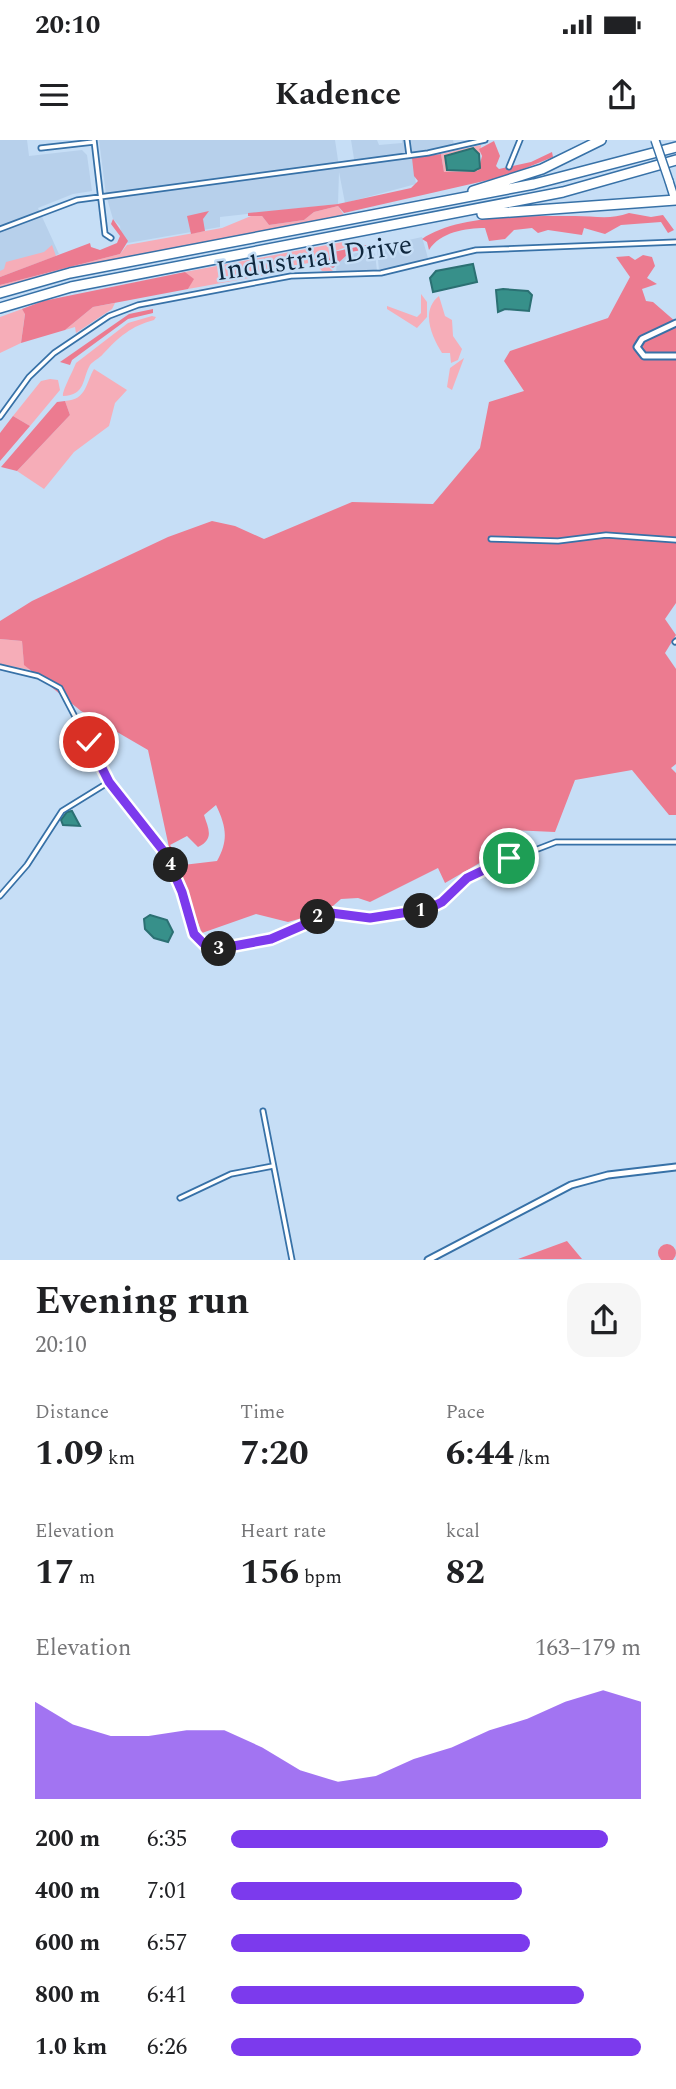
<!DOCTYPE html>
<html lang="en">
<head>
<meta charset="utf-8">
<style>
	:root { --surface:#fff; --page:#f6f6f6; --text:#202124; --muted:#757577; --accent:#7c3aed }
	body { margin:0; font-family:Spectral,serif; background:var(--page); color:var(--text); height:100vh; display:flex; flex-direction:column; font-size:26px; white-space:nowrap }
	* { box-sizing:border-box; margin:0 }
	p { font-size:23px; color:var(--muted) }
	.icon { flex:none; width:38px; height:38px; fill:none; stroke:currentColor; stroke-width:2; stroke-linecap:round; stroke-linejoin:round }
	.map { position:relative; height:1120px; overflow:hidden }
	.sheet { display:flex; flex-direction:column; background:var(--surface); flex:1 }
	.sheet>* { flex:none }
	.pin { position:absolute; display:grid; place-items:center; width:60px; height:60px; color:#fff; margin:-30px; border:4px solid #fff; border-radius:50%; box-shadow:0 2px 7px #0007 }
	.km { position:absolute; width:35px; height:35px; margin:-18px; border-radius:50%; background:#222; color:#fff; font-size:19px; line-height:35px; text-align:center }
	.round { display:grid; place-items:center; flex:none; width:74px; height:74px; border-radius:21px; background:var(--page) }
	.head { display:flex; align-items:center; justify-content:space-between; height:119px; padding:0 35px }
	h1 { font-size:38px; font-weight:700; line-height:52px }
	.metrics { display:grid; grid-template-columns:repeat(3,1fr); gap:10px; height:119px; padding:7px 35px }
	.metrics div { display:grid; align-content:center }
	.metrics b { font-size:35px; font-weight:700 }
	.metrics small { font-size:19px; font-weight:400 }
	.metrics p { font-size:19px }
	.chart { height:196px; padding:14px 35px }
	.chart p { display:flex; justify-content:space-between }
	.chart svg { width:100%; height:126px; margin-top:7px; fill:var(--accent); opacity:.7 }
	ul { padding:0 35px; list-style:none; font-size:23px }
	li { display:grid; grid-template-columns:112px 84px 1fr; align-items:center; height:52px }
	li i { height:18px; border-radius:9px; background:var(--accent) }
	.status { display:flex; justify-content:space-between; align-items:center; height:49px; padding:0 35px; background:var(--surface); direction:ltr }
	.status svg { height:19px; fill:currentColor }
	header { display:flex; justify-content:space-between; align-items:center; height:91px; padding:0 35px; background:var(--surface); font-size:32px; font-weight:700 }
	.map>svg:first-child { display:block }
	.built { fill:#b7d0eb }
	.green { fill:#f6adb8 }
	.forest { fill:#ec7b90; fill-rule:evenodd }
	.water { fill:#37908a; stroke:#2b7073; stroke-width:2 }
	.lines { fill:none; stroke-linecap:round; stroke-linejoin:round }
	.minor-casing { stroke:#3771a7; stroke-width:7 }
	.secondary-casing { stroke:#3771a7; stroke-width:9 }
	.primary-casing { stroke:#3771a7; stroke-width:10 }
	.motorway-casing { stroke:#3771a7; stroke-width:12 }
	.minor { stroke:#fff; stroke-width:3.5 }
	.secondary { stroke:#fff; stroke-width:5 }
	.primary { stroke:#fff; stroke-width:7 }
	.motorway { stroke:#fff; stroke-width:9 }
	.primary-bridge-casing { stroke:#3771a7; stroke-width:10; stroke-linecap:butt }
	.primary-bridge { stroke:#fff; stroke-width:7 }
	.route-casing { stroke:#fff; stroke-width:14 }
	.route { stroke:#7c3aed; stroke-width:9 }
	.labels { text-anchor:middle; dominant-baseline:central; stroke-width:5; stroke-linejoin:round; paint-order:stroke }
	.street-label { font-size:28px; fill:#0f273e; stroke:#c6def6 }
</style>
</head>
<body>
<div class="status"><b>20:10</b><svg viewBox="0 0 49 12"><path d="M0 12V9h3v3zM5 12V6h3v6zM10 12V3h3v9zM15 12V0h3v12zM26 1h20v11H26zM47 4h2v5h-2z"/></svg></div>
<header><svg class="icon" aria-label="menu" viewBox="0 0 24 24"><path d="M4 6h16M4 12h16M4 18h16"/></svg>Kadence<svg class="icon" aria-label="share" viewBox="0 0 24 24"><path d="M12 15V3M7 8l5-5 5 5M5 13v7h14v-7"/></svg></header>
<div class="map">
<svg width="676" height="1120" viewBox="0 0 676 1120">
	<rect width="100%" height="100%" fill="#c6def6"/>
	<path class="built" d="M0,0h27l2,16 53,-6 5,5 5,36 -19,3 -35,14 21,46 -59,20z
		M99,0h236l4,27 16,-2 -4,-25h26l2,5 23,-2v-3h51l1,5 -42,8 4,31 -71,19 -6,-31 -1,32 -118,13v10l-98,17 -2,-18 -7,-7 -7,-24z
		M422,97l6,21 -49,13 -2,-24z
		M371,110l4,4 2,17 -41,1 1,-8 10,-9z"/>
	<path class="green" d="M481,5l-2,26 -35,1 -3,-18z
		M338,66l6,9 -279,54 -65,20v-4l120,-31 7,-9 95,-17 29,-12h11l7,9 35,-5 10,-8z
		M343,102l3,5 -13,5 -6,13 6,6h-11l-8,-9 -37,7 -1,4 -88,16 5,-10 -8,-7z
		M52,105l4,11 -56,21v-6l4,-2 2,-7 38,-10z
		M421,154l6,8v15l-10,11 -30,-19v-3l30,11 4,-4z
		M439,156l6,20 7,4 1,16 9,13 -4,11 -7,3 -1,-10h-8c-10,-16 -22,-42 -3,-57z
		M115,163l-3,6 -36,24 -1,-6 -10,3 28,-23z
		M22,169l3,4 -4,30 -21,10v-36z
		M152,176l4,1 -2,3c-23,6 -35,17 -51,34 -3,4 -10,7 -13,11 -8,14 -4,30 -27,31 -1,-5 10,-25 13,-33l52,-40z
		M464,218l-12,32 -5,-3 3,-19z
		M94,229l33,21 -12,13 -6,23 -35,26 -30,37 -27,-18 53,-56 -5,-14c22,-1 21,-19 29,-32z
		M50,239l8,1 2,10 -30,36 -17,-10 28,-35z
		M0,499l22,2 2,23 6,6 -30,-6z"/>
	<path class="forest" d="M494,1l6,15 -4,10 3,3 32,-7 21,-10 1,5 -47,19 -162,37 -6,-7 -24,6 -10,8 -35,5 -7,-9h-14v-3l90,-9 73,-16 7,-7 -4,-5 -2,-18 29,-4 3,18 34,-1 4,-15 -3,-7z
		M209,71l-6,8 2,12 -14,3 -4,-18z
		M629,73l22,4 12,-2 11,15 -6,3 -7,-11 -40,3 -16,9 -21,-6 -2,7 -34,-5 -10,3 -6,-5 -18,2 -9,9 -16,2 -4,-13c-19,0 -45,4 -56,22l-2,-8 -5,-3c36,-25 110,-23 153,-23 20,0 35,4 54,-3z
		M113,79l15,22 -8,13 -120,31v-8l90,-34 1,4 9,3 17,-7 3,-7 -9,-12z
		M366,105l3,4 -19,3 -17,16 -7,-3 7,-13z
		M643,115l9,2 3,9 -8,12 10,6 -15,5 4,12 7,1 23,20v281l-11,16 11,16 -11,18 11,16v95l-5,4 5,5v42h-7l-37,-45 -57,10 -20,52 -44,-2 -30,16 2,15 -38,22 -7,-15 -68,34 -12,-4 -17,1 -14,12 -39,11 -32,-8 -54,19 -32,-81 -22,-102 -67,-39 -57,-46 -2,-24 -22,-2v-18l32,-20 136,-64 44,-16 23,5 29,13 88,-37 81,2 47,-56 9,-46 35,-11 -20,-30 6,-10 98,-33 22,-41 -14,-20 13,-1 6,4zM216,665c10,21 13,35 1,56l-34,4 -13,-20 17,-9 11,11c17,-8 10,-19 6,-32z
		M185,132l9,7 -6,10 -95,18 -28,23 -44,13 4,-29 -3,-5 21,-8z
		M153,169v4l-25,6 -56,41 -2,5 -10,-3 69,-48z
		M65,261l5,14 -53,56 -16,-4 56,-65z
		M13,276l17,10 -30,35v-28z
		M567,1101l15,18h-64z
		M658 1113a9 9 0 1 1 18 0a9 9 0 1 1-18 0Z"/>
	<path class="water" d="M473,8l6,6 1,14 -6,3 -27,-1 -2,-14z
		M473,124l4,18 -44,10 -3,-14 6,-7z
		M503,149l25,2 4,4 -3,16 -24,-2 -7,3 -2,-22z
		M72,671l8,15 -17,-1 -2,-5 6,-8z
		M150,775l17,5 6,12 -5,10 -14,-4 -9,-9 -1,-10z"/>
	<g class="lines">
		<g class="minor-casing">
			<path id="minor" d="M94,0l11,94 6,4
				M407,0l2,15
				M41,8l53,-6
				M509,27l11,-27
				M0,89l77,-29 351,-47 57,-13
				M0,277l29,-40 25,-24 55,-37 29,-11 153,-29 90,-3 95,-23 200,-8
				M491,399l67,2 48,-6 70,5
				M675,502l1,-1
				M0,527l38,9 22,12 49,94 56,71 15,32 14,49 13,13 16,2 37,-7 71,-29 39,5 58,-9 55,-39 73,-28h120
				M0,756l27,-31 35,-54 47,-29
				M263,971l29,149
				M180,1058l51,-24 42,-8"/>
		</g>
		<g class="secondary-casing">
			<path id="secondary" d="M676,183l-34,16 -5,8 7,9h32
				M428,1120l143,-75 37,-10 68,-8"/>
		</g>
		<g class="primary-casing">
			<path id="primary" d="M669,41l6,19"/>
		</g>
		<g class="motorway-casing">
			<path id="motorway" d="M473,51l69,-22 59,-29
				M482,74l194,-14
				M0,153l70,-20 464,-89 142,-37
				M0,168l71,-21 492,-95 113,-32"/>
		</g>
		<use href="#minor" class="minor"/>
		<use href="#secondary" class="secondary"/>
		<use href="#primary" class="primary"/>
		<use href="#motorway" class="motorway"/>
		<g class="primary-bridge-casing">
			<path id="primary-bridge" d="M655,0l14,41"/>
		</g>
		<use href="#primary-bridge" class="primary-bridge"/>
	</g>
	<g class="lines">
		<g class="route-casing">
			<path id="route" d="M89,602l20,40 56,71 17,39 12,42 13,13 16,1 48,-9 60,-26 39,5 58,-9 14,-7 25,-24 42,-20"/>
		</g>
		<use href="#route" class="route"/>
	</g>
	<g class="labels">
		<g class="street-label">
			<text transform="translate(314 118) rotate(-8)">Industrial Drive</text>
		</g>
	</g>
</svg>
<div class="pin" style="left:509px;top:718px;background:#1e9e55"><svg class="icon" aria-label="arrive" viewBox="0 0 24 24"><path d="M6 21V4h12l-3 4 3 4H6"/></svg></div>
<div class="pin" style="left:89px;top:602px;background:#d93025"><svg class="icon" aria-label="check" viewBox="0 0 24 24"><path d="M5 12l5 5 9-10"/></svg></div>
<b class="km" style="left:421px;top:771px">1</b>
<b class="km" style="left:318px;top:777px">2</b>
<b class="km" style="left:219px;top:809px">3</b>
<b class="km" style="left:171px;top:725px">4</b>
</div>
<section class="sheet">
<div class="head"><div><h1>Evening run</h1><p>20:10</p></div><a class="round"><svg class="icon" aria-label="share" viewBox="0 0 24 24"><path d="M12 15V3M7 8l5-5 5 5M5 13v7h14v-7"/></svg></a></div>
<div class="metrics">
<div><p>Distance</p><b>1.09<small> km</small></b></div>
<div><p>Time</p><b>7:20</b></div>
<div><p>Pace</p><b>6:44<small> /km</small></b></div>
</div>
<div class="metrics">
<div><p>Elevation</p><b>17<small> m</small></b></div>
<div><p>Heart rate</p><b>156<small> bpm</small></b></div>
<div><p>kcal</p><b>82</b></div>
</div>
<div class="chart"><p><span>Elevation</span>163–179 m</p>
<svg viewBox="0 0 160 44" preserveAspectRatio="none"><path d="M0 44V10L10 18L20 22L30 22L40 20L50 20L60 26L70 34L80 38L90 36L100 30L110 26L120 20L130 16L140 10L150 6L160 10V44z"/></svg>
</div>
<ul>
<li><b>200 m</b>6:35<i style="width:92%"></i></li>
<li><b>400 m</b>7:01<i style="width:71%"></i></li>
<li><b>600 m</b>6:57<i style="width:73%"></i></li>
<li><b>800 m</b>6:41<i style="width:86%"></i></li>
<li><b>1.0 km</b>6:26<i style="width:100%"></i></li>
</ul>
</section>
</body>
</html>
